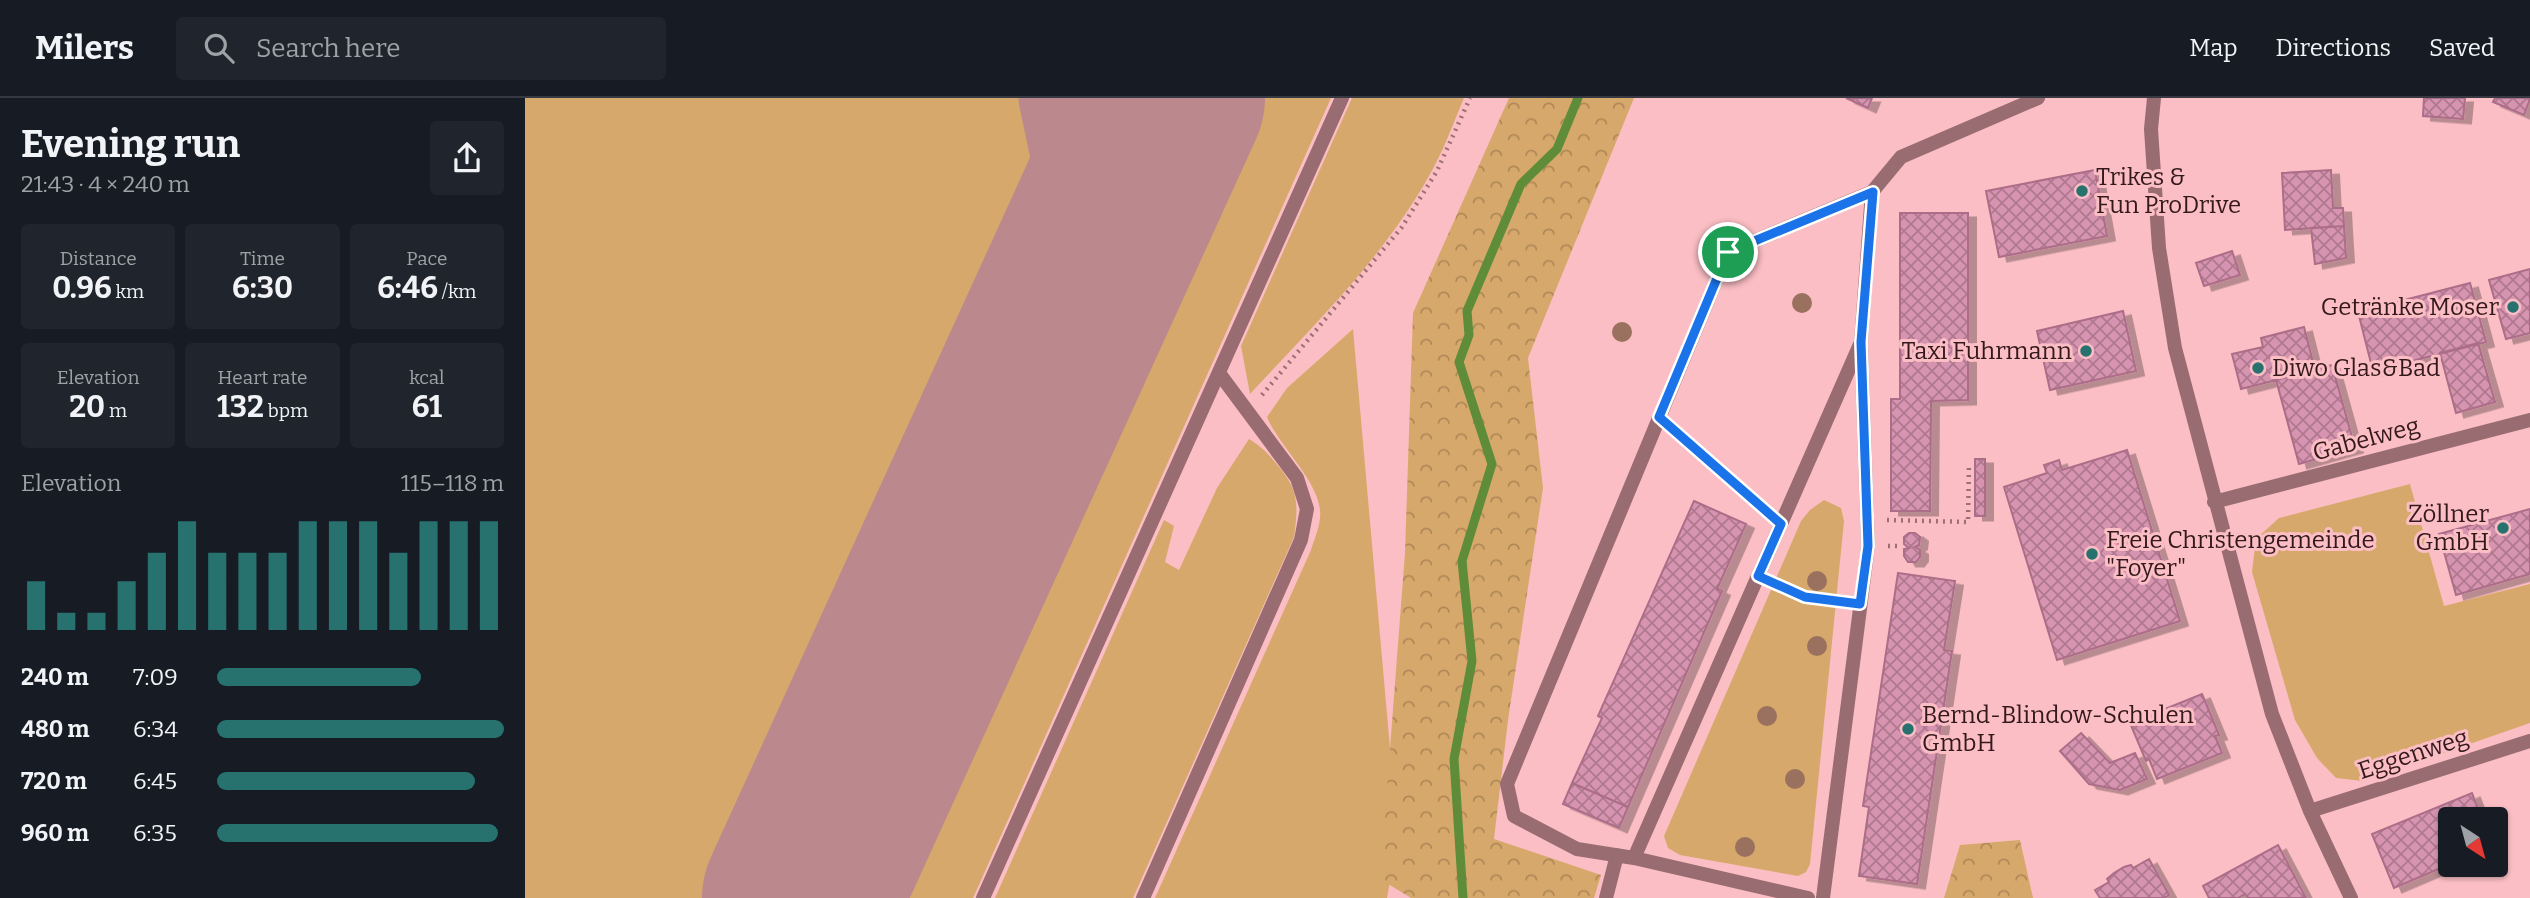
<!DOCTYPE html>
<html lang="en">
<head>
<meta charset="utf-8">
<style>
	:root { --surface:#171b24; --page:#20242c; --text:#f1f3f6; --muted:#9ea1a6; --line:#363941; --accent:#27716f }
	body { margin:0; font-family:Bitter,serif; background:var(--page); color:var(--text); height:100vh; display:flex; flex-direction:column; font-size:26px; white-space:nowrap }
	* { box-sizing:border-box; margin:0 }
	p { font-size:23px; color:var(--muted) }
	.icon { flex:none; width:38px; height:38px; fill:none; stroke:currentColor; stroke-width:2; stroke-linecap:round; stroke-linejoin:round }
	.map { position:relative; flex:1; overflow:hidden }
	.drawer { display:flex; flex-direction:column; background:var(--surface); width:525px }
	.drawer>* { flex:none }
	.needle { width:46px; rotate:144deg }
	.controls { position:absolute; left:1913px; top:709px; display:grid; gap:14px }
	.controls a { display:grid; place-items:center; width:70px; height:70px; border-radius:7px; background:var(--surface); box-shadow:0 2px 5px #0004; font-size:35px }
	.pin { position:absolute; display:grid; place-items:center; width:60px; height:60px; color:#fff; margin:-30px; border:4px solid #fff; border-radius:50%; box-shadow:0 2px 7px #0007 }
	.round { display:grid; place-items:center; flex:none; width:74px; height:74px; border-radius:7px; background:var(--page) }
	.summary { display:flex; align-items:center; justify-content:space-between; height:119px; padding:0 21px }
	h1 { font-size:38px; font-weight:700; line-height:52px }
	.metrics { display:grid; grid-template-columns:repeat(3,1fr); gap:10px; height:119px; padding:7px 21px }
	.metrics div { display:grid; align-content:center; border-radius:7px; background:var(--page); text-align:center }
	.metrics b { font-size:30px; font-weight:700 }
	.metrics small { font-size:19px; font-weight:400 }
	.metrics p { font-size:19px }
	.chart { height:196px; padding:14px 21px }
	.chart p { display:flex; justify-content:space-between }
	.chart svg { width:100%; height:126px; margin-top:7px; stroke:var(--accent); stroke-width:6 }
	ul { padding:0 21px; list-style:none; font-size:23px }
	li { display:grid; grid-template-columns:112px 84px 1fr; align-items:center; height:52px }
	li i { height:18px; border-radius:9px; background:var(--accent) }
	header { display:flex; align-items:center; gap:42px; box-sizing:border-box; height:98px; padding:0 35px; background:var(--surface); border-bottom:2px solid var(--line) }
	header strong { font-size:33px }
	nav { display:flex; gap:38px; margin-inline-start:auto; font-size:24px }
	.search { width:490px; height:63px; background:var(--page); display:flex; align-items:center; gap:18px; box-sizing:border-box; padding:0 24px; border-radius:7px; color:var(--muted); font-size:26px }
	main { display:flex; flex:1; min-height:0 }
	.map>svg:first-child { display:block }
	.green { fill:#d7a86b }
	.forest { fill:url(#forest-crowns) }
	.lines { fill:none; stroke-linecap:round; stroke-linejoin:round }
	.stream { stroke:#5f8c38; stroke-width:9 }
	.taxiway { stroke:#ba888d; stroke-width:79 }
	.runway { stroke:#ba888d; stroke-width:198 }
	.building { fill:url(#building-cross-hatch); stroke:#ac6d88; stroke-width:2; filter:url(#shadow) }
	.path { stroke:#9c6f74; stroke-width:4.5; stroke-dasharray:2 5; stroke-linecap:butt }
	.service { stroke:#986c70; stroke-width:14 }
	.minor { stroke:#986c70; stroke-width:14 }
	.tree { fill:#9a715f }
	.route-casing { stroke:#fff; stroke-width:14 }
	.route { stroke:#1a73e8; stroke-width:9 }
	.poi-dot { fill:#27716f; stroke:#fbbec4; stroke-width:2.5 }
	.labels { text-anchor:middle; dominant-baseline:central; stroke-width:6; stroke-linejoin:round; paint-order:stroke }
	.poi-label { font-size:24px; fill:#34191c; stroke:#fbbec4; text-anchor:start }
	.street-label { font-size:24px; fill:#34191c; stroke:#fbbec4 }
</style>
</head>
<body>
<header>
<strong>Milers</strong>
<div class="search"><svg class="icon" aria-label="search" viewBox="0 0 24 24"><circle cx="10" cy="10" r="6"/><path d="M15 15l6 6"/></svg>Search here</div>
<nav><a>Map</a><a>Directions</a><a>Saved</a></nav>
</header>
<main>
<section class="drawer">
<div class="summary"><div><h1>Evening run</h1><p>21:43 · 4 × 240 m</p></div><a class="round"><svg class="icon" aria-label="share" viewBox="0 0 24 24"><path d="M12 15V3M7 8l5-5 5 5M5 13v7h14v-7"/></svg></a></div>
<div class="metrics">
<div><p>Distance</p><b>0.96<small> km</small></b></div>
<div><p>Time</p><b>6:30</b></div>
<div><p>Pace</p><b>6:46<small> /km</small></b></div>
</div>
<div class="metrics">
<div><p>Elevation</p><b>20<small> m</small></b></div>
<div><p>Heart rate</p><b>132<small> bpm</small></b></div>
<div><p>kcal</p><b>61</b></div>
</div>
<div class="chart"><p><span>Elevation</span>115–118 m</p>
<svg viewBox="0 0 160 44" preserveAspectRatio="none"><path d="M5 44V27M15 44V38M25 44V38M35 44V27M45 44V17M55 44V6M65 44V17M75 44V17M85 44V17M95 44V6M105 44V6M115 44V6M125 44V17M135 44V6M145 44V6M155 44V6"/></svg>
</div>
<ul>
<li><b>240 m</b>7:09<i style="width:71%"></i></li>
<li><b>480 m</b>6:34<i style="width:100%"></i></li>
<li><b>720 m</b>6:45<i style="width:90%"></i></li>
<li><b>960 m</b>6:35<i style="width:98%"></i></li>
</ul>
</section>
<div class="map">
<svg width="2005" height="800" viewBox="0 0 2005 800">
	<defs>
		<pattern id="forest-crowns" width="20" height="18" patternUnits="userSpaceOnUse" patternTransform="scale(1.75)"><rect width="20" height="18" fill="#d7a86b"/><path d="M2 6a3 3 0 1 1 6 0M12 15a3 3 0 1 1 6 0" fill="none" stroke="#af8857"/></pattern>
		<pattern id="building-cross-hatch" width="8" height="8" patternUnits="userSpaceOnUse" patternTransform="scale(1.75)"><rect width="8" height="8" fill="#d694b0"/><path d="M0 0l8 8M0 8l8-8" fill="none" stroke="#ae788e"/></pattern>
		<filter id="shadow"><feDropShadow dx="8" dy="4.5" stdDeviation="0" flood-color="#0004"/></filter>
	</defs>
	<rect width="100%" height="100%" fill="#fbbec4"/>
	<path class="green" d="M0,0h806l-358,800h-448z
		M827,0h112c-11,26 -21,54 -35,78 -46,82 -116,150 -179,218l-9,-48z
		M828,231l45,510 -11,59h-232l156,-348c3,-10 8,-21 9,-32 4,-33 -41,-71 -53,-101l20,-29z
		M724,341c10,6 17,12 25,22 24,27 25,40 20,76l-161,361h-138l169,-378 10,6 -9,36 14,8 38,-82z
		M1885,386l34,122 86,-22v139l-167,58 -27,-3 -19,-20 -22,-38 -43,-148 4,-33 23,-21z
		M1299,402l17,8 3,13 -34,343 -4,8 -8,4 -118,-21 -12,-7 -4,-12 137,-315 9,-11z"/>
	<path class="forest" d="M984,0h125l-106,260 15,130 -35,232 -14,119 107,36 -7,23h-183l-31,-19 25,-326 8,-240z
		M1495,742l13,58h-89l16,-53z"/>
	<g class="lines">
		<path class="stream" d="M938,800l-9,-139 18,-98 -10,-100 30,-97 -33,-102 10,-27 -2,-24 54,-127 36,-35 21,-51"/>
		<path class="taxiway" d="M533,0l34,162"/>
		<path class="runway" d="M276,800l365,-800"/>
	</g>
	<path class="building" d="M1321,0h26l-4,10z
		M1899,0h41l-2,21 -40,-3z
		M1970,0h35v1l-6,16 -31,-13z
		M1570,72l12,66 -108,21 -13,-66z
		M1806,72l2,38h10l1,18 -59,4 -3,-57z
		M1375,115h68v187l-37,1 -1,110h-39v-112h9z
		M1819,128l2,32 -31,6 -4,-36z
		M1707,153l8,24 -36,11 -8,-23z
		M2005,171v64l-24,6 -17,-59z
		M1945,185l16,59 -113,29 -15,-59z
		M1598,213l13,60 -86,19 -13,-59z
		M1779,229l11,43 -74,19 -9,-35 31,-7 -2,-9z
		M1953,245l17,59 -39,11 -16,-60z
		M1807,267l23,83 -56,16 -23,-84z
		M1602,352l53,171 -123,39 -53,-173 43,-14 -3,-8 15,-5 3,10z
		M1450,361h10v57h-10z
		M1169,403l52,23 -29,65 5,2 -94,216 -56,-24 30,-65 -4,-2z
		M2005,411v65l-74,21 -17,-61z
		M1384,435h6l5,4 -1,8 -4,2 5,3v7l-4,5h-8l-4,-6v-7l5,-1 -5,-4v-7z
		M1373,475l57,8 -11,69 8,1 -35,233 -58,-8 10,-69 -6,-1z
		M1677,596l17,41 -4,1 7,17 -65,26 -8,-20 -3,2 -16,-38z
		M1556,635l29,30 25,-10 12,26 -27,11 -31,-6 -29,-33z
		M1047,685l56,24 -9,21 -56,-24z
		M1947,695l10,26h-32v45l-56,24 -22,-54z
		M1753,747l28,53h-58l-3,-4 -7,4h-29l-6,-12z
		M1624,761l20,36 -5,3h-64l-5,-8 14,-8 -2,-3 7,-6 10,-6 7,-2 2,3z"/>
	<g class="lines">
		<path class="path" d="M737,297l140,-168 35,-56 33,-73
			M1151,334l88,77
			M1362,422l81,2 1,-58
			M1363,448h13
			M1252,486l28,13 37,5"/>
		<path class="service" d="M1109,760l-57,-9 -63,-33 -7,-32 221,-532 144,-60 29,-35 137,-59
			M458,800l359,-800
			M618,800l158,-358 6,-31 -10,-31 -78,-105
			M1081,800l11,-43
			M1283,800l-174,-40 227,-516
			M1298,800l45,-352 -7,-204 11,-150"/>
		<path class="minor" d="M1629,0l-3,31 8,119 16,100 97,366 38,97 41,87
			M1689,404l316,-82
			M1785,713l220,-70"/>
	</g>
	<g class="tree">
		<circle cx="1277" cy="205" r="10"/>
		<circle cx="1097" cy="234" r="10"/>
		<circle cx="1292" cy="483" r="10"/>
		<circle cx="1292" cy="548" r="10"/>
		<circle cx="1242" cy="618" r="10"/>
		<circle cx="1270" cy="681" r="10"/>
		<circle cx="1220" cy="749" r="10"/>
	</g>
	<g class="lines">
		<g class="route-casing">
			<path id="route" d="M1348,94l-12,150 7,204 -8,58 -55,-7 -47,-21 23,-52 -122,-107 69,-165z"/>
		</g>
		<use href="#route" class="route"/>
	</g>
	<g class="poi-dot">
		<circle cx="1557" cy="93" r="7"/>
		<circle cx="1988" cy="209" r="7"/>
		<circle cx="1561" cy="253" r="7"/>
		<circle cx="1733" cy="270" r="7"/>
		<circle cx="1978" cy="430" r="7"/>
		<circle cx="1567" cy="456" r="7"/>
		<circle cx="1383" cy="631" r="7"/>
	</g>
	<g class="labels">
		<g class="poi-label">
			<text x="1571" y="79">Trikes &amp;<tspan x="1571" dy="28">Fun ProDrive</tspan></text>
			<text x="1974" y="209" text-anchor="end">Getränke Moser</text>
			<text x="1547" y="253" text-anchor="end">Taxi Fuhrmann</text>
			<text x="1747" y="270">Diwo Glas&amp;Bad</text>
			<text x="1964" y="416" text-anchor="end">Zöllner<tspan x="1964" dy="28">GmbH</tspan></text>
			<text x="1581" y="442">Freie Christengemeinde<tspan x="1581" dy="28">"Foyer"</tspan></text>
			<text x="1397" y="617">Bernd-Blindow-Schulen<tspan x="1397" dy="28">GmbH</tspan></text>
		</g>
		<g class="street-label">
			<text transform="translate(1841 341) rotate(-15)">Gabelweg</text>
			<text transform="translate(1888 656) rotate(-18)">Eggenweg</text>
		</g>
	</g>
</svg>
<div class="controls">
<a><svg class="needle" viewBox="-14 -14 28 28"><path d="M0-13l5 13h-10z" fill="#e53935"/><path d="M0 13l5-13h-10z" fill="#9ea1a6"/></svg></a>
</div>
<div class="pin" style="left:1203px;top:154px;background:#1e9e55"><svg class="icon" aria-label="arrive" viewBox="0 0 24 24"><path d="M6 21V4h12l-3 4 3 4H6"/></svg></div>
</div>
</main>
</body>
</html>
